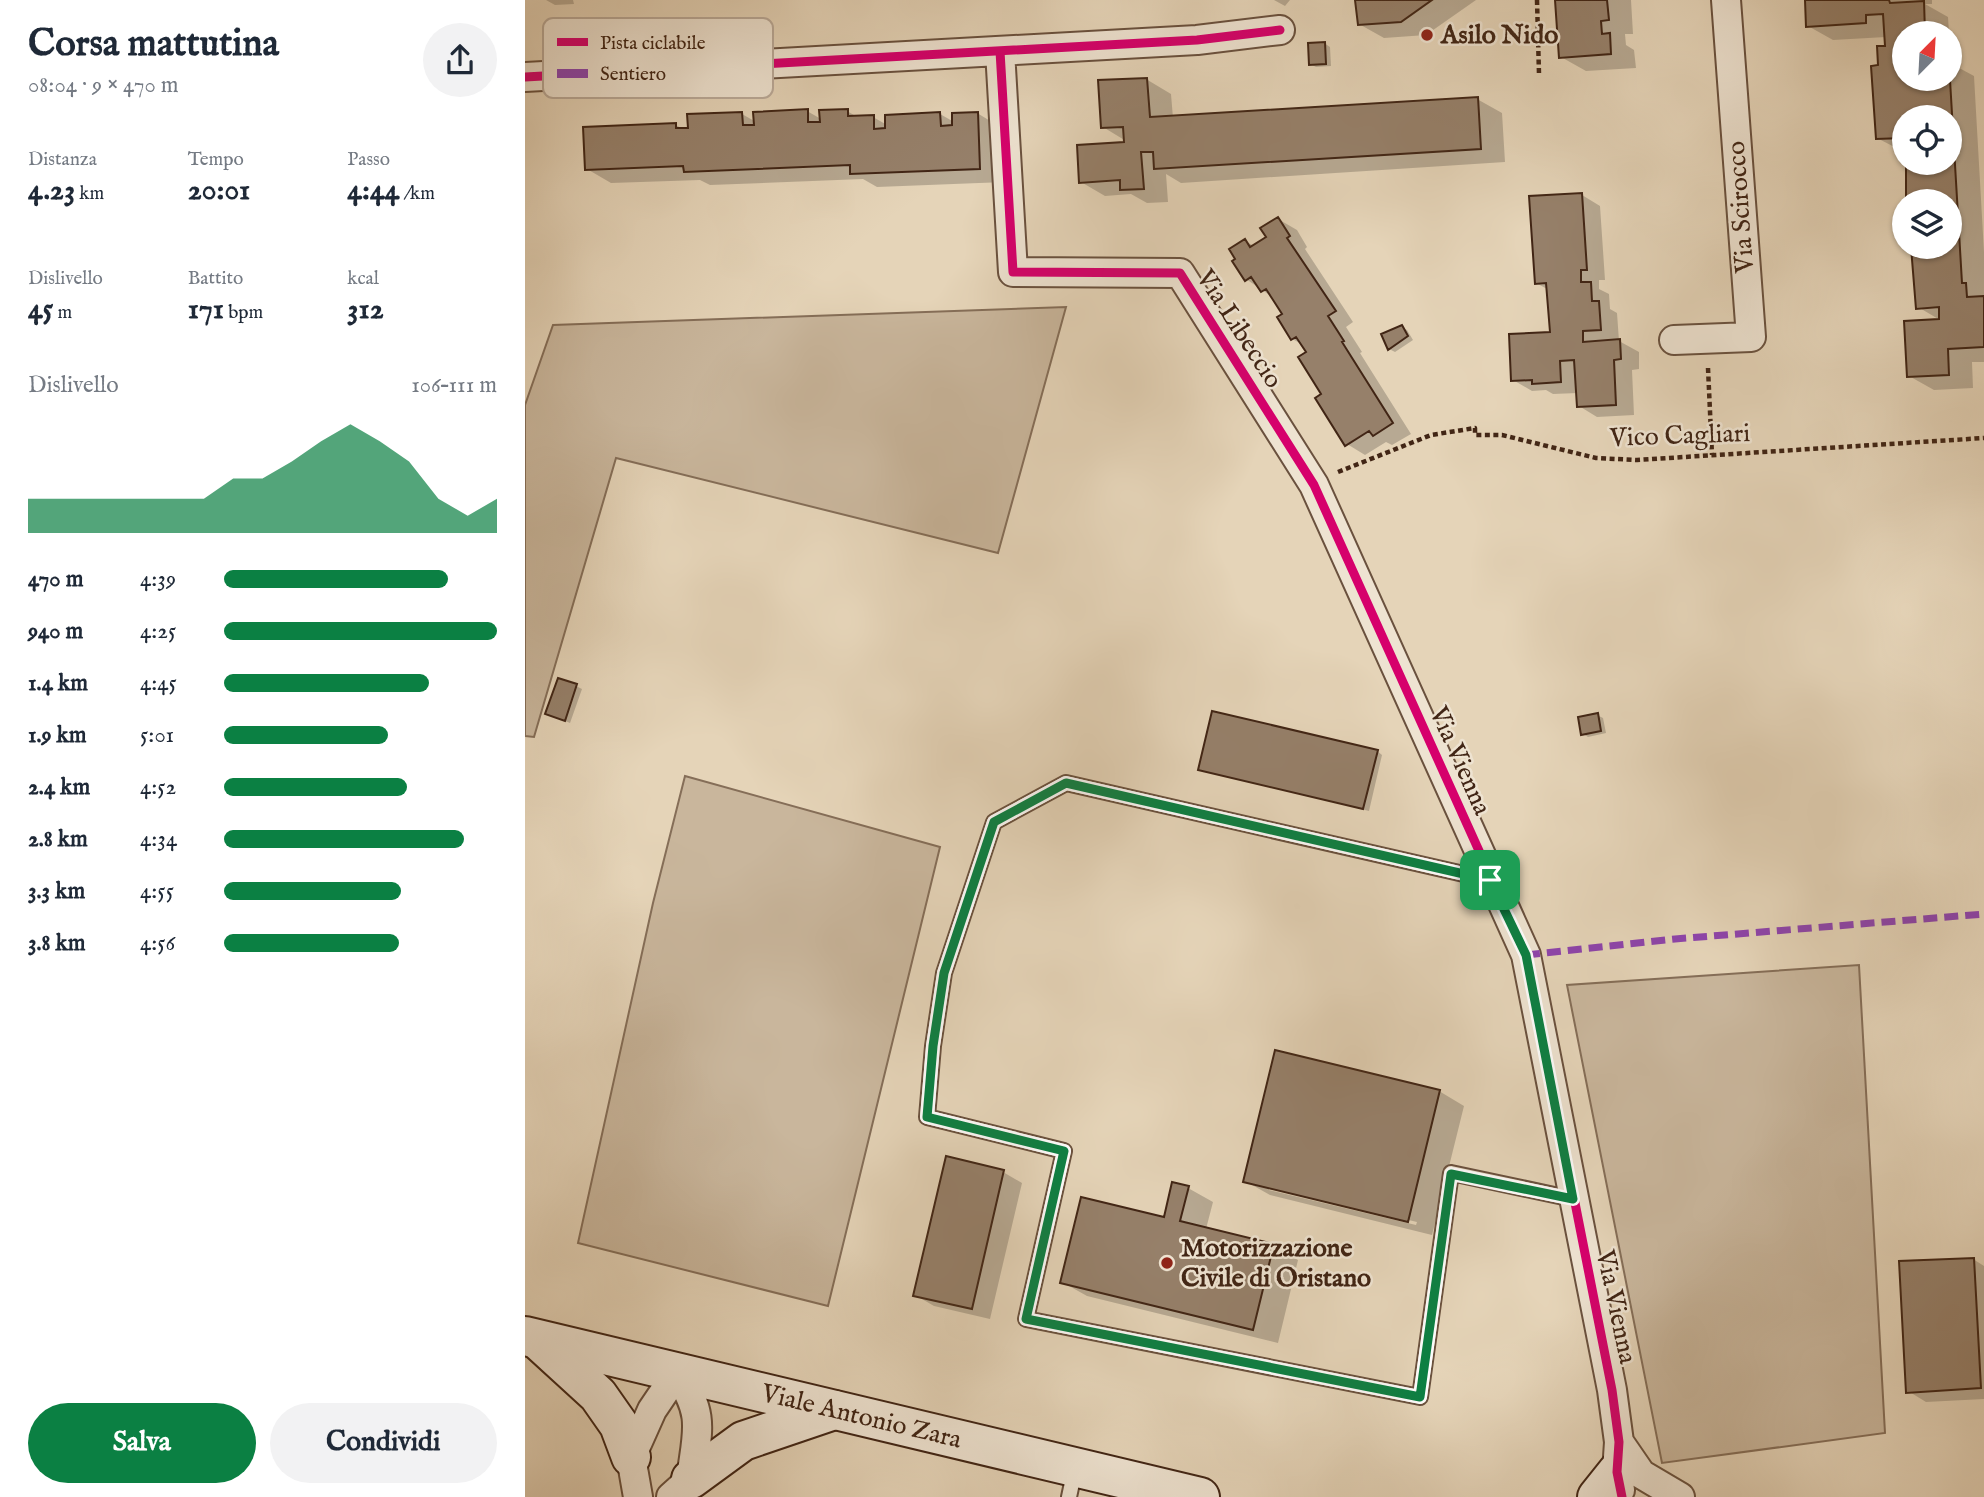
<!DOCTYPE html>
<html lang="it">
<head>
<meta charset="utf-8">
<style>
	:root { --surface:#fff; --page:#f2f2f3; --text:#1f2937; --muted:#747a83; --accent:#0b8043 }
	body { margin:0; font-family:"IM FELL English",serif; background:var(--page); color:var(--text); height:100vh; display:flex; flex-direction:column; font-size:26px; white-space:nowrap }
	* { box-sizing:border-box; margin:0 }
	p { font-size:23px; color:var(--muted) }
	.icon { flex:none; width:38px; height:38px; fill:none; stroke:currentColor; stroke-width:2; stroke-linecap:round; stroke-linejoin:round }
	.map { position:relative; flex:1; overflow:hidden }
	.panel { display:flex; flex-direction:column; background:var(--surface); width:525px }
	.panel>* { flex:none }
	.needle { width:46px; rotate:24deg }
	.tools { position:absolute; left:1367px; top:21px; display:grid; gap:14px }
	.tools a { display:grid; place-items:center; width:70px; height:70px; border-radius:50%; background:var(--surface); box-shadow:0 2px 5px #0004; font-size:35px }
	.pin { position:absolute; display:grid; place-items:center; width:60px; height:60px; color:#fff; margin:-30px; border-radius:14px; box-shadow:0 4px 10px #0006 }
	.round { display:grid; place-items:center; flex:none; width:74px; height:74px; border-radius:37px; background:var(--page) }
	.head { display:flex; align-items:center; justify-content:space-between; height:119px; padding:0 28px }
	h1 { font-size:38px; font-weight:700; line-height:52px }
	.metrics { display:grid; grid-template-columns:repeat(3,1fr); gap:10px; height:119px; padding:7px 28px }
	.metrics div { display:grid; align-content:center }
	.metrics b { font-size:30px; font-weight:700 }
	.metrics small { font-size:19px; font-weight:400 }
	.metrics p { font-size:19px }
	.chart { height:196px; padding:14px 28px }
	.chart p { display:flex; justify-content:space-between }
	.chart svg { width:100%; height:126px; margin-top:7px; fill:var(--accent); opacity:.7 }
	.action { display:flex; gap:14px; margin-top:auto; padding:14px 28px }
	.action a { flex:1; height:80px; border-radius:42px; background:var(--accent); color:#fff; font-size:28px; font-weight:700; line-height:80px; text-align:center }
	.action a+a { background:var(--page); color:var(--text) }
	ul { padding:0 28px; list-style:none; font-size:23px }
	li { display:grid; grid-template-columns:112px 84px 1fr; align-items:center; height:52px }
	li i { height:18px; border-radius:9px; background:var(--accent) }
	main { display:flex; flex:1; min-height:0 }
	.map>svg:first-child { display:block }
	.green { fill:#c9b69c; stroke:#856e58; stroke-width:2 }
	.shadow { fill:#0003; fill-rule:evenodd }
	.building { fill:#96806a; stroke:#412515; stroke-width:2 }
	.lines { fill:none; stroke-linecap:round; stroke-linejoin:round }
	.lane-casing { stroke:#6a513e; stroke-width:18 }
	.street-casing { stroke:#6a513e; stroke-width:32 }
	.secondary-casing { stroke:#412515; stroke-width:42 }
	.path { stroke:#412515; stroke-width:4.5; stroke-dasharray:5 3.5; stroke-linecap:butt }
	.lane { stroke:#eee3d1; stroke-width:14 }
	.street { stroke:#eee3d1; stroke-width:28 }
	.secondary { stroke:#eee3d1; stroke-width:38 }
	.quiet { stroke:#8e44ad; stroke-width:7; stroke-dasharray:14 7; stroke-linecap:butt }
	.cycleway-casing { stroke:#eee3d1; stroke-width:13 }
	.cycleway { stroke:#d6006c; stroke-width:9 }
	.route-casing { stroke:#fff; stroke-width:14 }
	.route { stroke:#0b8043; stroke-width:9 }
	.poi-dot { fill:#8f2418; stroke:#eee3d1; stroke-width:2.5 }
	.labels { text-anchor:middle; dominant-baseline:central; stroke-width:5; stroke-linejoin:round; paint-order:stroke }
	.poi-label { font-size:26px; font-weight:bold; fill:#412515; stroke:#eee3d1; text-anchor:start }
	.street-label { font-size:26px; fill:#412515; stroke:#eee3d1 }
	.key { fill:#eee3d1; stroke:#baaa99; stroke-width:2 }
	.key-label { font-size:19px; fill:#412515 }
</style>
</head>
<body>
<main>
<section class="panel">
<div class="head"><div><h1>Corsa mattutina</h1><p>08:04 · 9 × 470 m</p></div><a class="round"><svg class="icon" aria-label="share" viewBox="0 0 24 24"><path d="M12 15V3M7 8l5-5 5 5M5 13v7h14v-7"/></svg></a></div>
<div class="metrics">
<div><p>Distanza</p><b>4.23<small> km</small></b></div>
<div><p>Tempo</p><b>20:01</b></div>
<div><p>Passo</p><b>4:44<small> /km</small></b></div>
</div>
<div class="metrics">
<div><p>Dislivello</p><b>45<small> m</small></b></div>
<div><p>Battito</p><b>171<small> bpm</small></b></div>
<div><p>kcal</p><b>312</b></div>
</div>
<div class="chart"><p><span>Dislivello</span>106–111 m</p>
<svg viewBox="0 0 160 44" preserveAspectRatio="none"><path d="M0 44V32L10 32L20 32L30 32L40 32L50 32L60 32L70 25L80 25L90 19L100 12L110 6L120 12L130 19L140 32L150 38L160 32V44z"/></svg>
</div>
<ul>
<li><b>470 m</b>4:39<i style="width:82%"></i></li>
<li><b>940 m</b>4:25<i style="width:100%"></i></li>
<li><b>1.4 km</b>4:45<i style="width:75%"></i></li>
<li><b>1.9 km</b>5:01<i style="width:60%"></i></li>
<li><b>2.4 km</b>4:52<i style="width:67%"></i></li>
<li><b>2.8 km</b>4:34<i style="width:88%"></i></li>
<li><b>3.3 km</b>4:55<i style="width:65%"></i></li>
<li><b>3.8 km</b>4:56<i style="width:64%"></i></li>
</ul>
<div class="action"><a>Salva</a><a>Condividi</a></div>
</section>
<div class="map">
<svg width="1459" height="1497" viewBox="0 0 1459 1497">
	<rect width="100%" height="100%" fill="#e5d4b8"/>
	<filter id="stains"><feTurbulence type="fractalNoise" baseFrequency=".00286" numOctaves="4"/><feColorMatrix values="0 0 0 0 .2 0 0 0 0 .09 0 0 0 0 .02 0 0 0 .5 -.17"/></filter>
	<radialGradient id="worn" r=".72"><stop offset=".6" stop-color="#630" stop-opacity="0"/><stop offset="1" stop-color="#630" stop-opacity=".3"/></radialGradient>
	<path class="green" d="M541,307l-68,246 -382,-95 -82,279 -9,-1v-331l28,-80z
		M160,776l255,71 -112,459 -250,-63 75,-340z
		M1334,965l26,468 -223,30 -95,-478z"/>
	<path class="shadow" d="M21,0h27l1,4 -19,1z
		M749,0h16l-5,6z
		M832,0h119l-50,35 -42,3 -25,-14z
		M1032,0h74l2,34h-8l1,11 8,5 2,18 -50,3 -25,-14z
		M1281,0h126v4h-7l23,13 1,16h-45v46h45v-33l1,17 24,13 10,176v110h-12l1,26 -39,2 -25,-14 31,-56 -22,-13 -4,-60h35v-46h-41v-38h41v-46h-45v35l-27,-14 3,-71 7,-20 -1,-10 -53,3 -25,-14z
		M799,43l6,4 1,19 -15,1 -6,-3z
		M621,79l25,15 2,24 304,-19 25,14 3,49 -324,21 -15,-9 2,28 -21,1 -16,-9 -26,2 -24,-14 45,-38v-3l-23,-14z
		M282,111l14,8 26,-8 12,7 14,-1 14,8 53,-11 14,8 23,-9 25,15 3,54 -128,5 -14,-8 -153,6 -10,-5 -89,3 -24,-14 89,-44 8,5 58,-16 14,8z
		M1057,195l18,11 5,74h-6v9l10,5 1,15 7,4 2,28 20,11v17l-7,1 2,45 -37,2 -18,-11 -1,-13 -25,1 -7,-4 -14,1 -19,-11 39,-46 -3,-44 -13,-7z
		M753,219l19,11 10,17 -2,2 48,73 -7,5 16,25 -2,1 51,81 -19,11 -6,-3 -21,13 -18,-11 -24,-49 -15,-43 -4,-7 -12,-6 -7,-25 -11,-16 -28,-19 -1,-38 9,5 14,-8z
		M876,327l6,3 6,10 -18,12 -6,-3z
		M51,686l6,3 -12,34 -17,-7z
		M1072,715l6,3 3,15 -18,4 -5,-3z
		M852,751l5,4 -13,56 -169,-42z
		M914,1091l25,15 -32,129 -162,-40 -25,-14zM744,1187l148,35 -1,3 -147,-35z
		M478,1172l19,11 -32,136 -56,-13 -19,-11z
		M663,1188l25,14 -7,27 67,17 25,14 -20,83 -191,-47 -25,-14 103,-63z
		M1448,1259l11,7v133l-58,3 -18,-11z"/>
	<path class="building" d="M830,0h77l-31,22 -43,3z
		M1030,0h52l2,20 -8,1 1,13 8,-1 1,21 -52,4z
		M1280,0h84l1,3 34,-2 1,32h-21v46h45v-16l13,220h4l1,14 17,-1v51l-36,2 1,26 -42,2 -3,-56 35,-2v-12l-23,2 -5,-62h38v-46h-43v-38h43v-46h-45v21l-28,1 -5,-73 7,-1 -1,-19h8l-2,-32 -17,1v8l-60,4z
		M800,42l1,22 -17,1 -1,-22z
		M622,78l3,39 328,-20 3,52 -327,20 -1,-17h-12l3,37 -24,1v-10l-41,3 -2,-38 47,-3 -1,-15 -22,1 -3,-48z
		M283,109v13h12l-1,-12 29,-1v7l26,-1v14l11,-1v-13l55,-3 1,14 11,-1v-12l26,-1 2,57 -130,5v-9l-166,7 -1,-6 -98,4 -2,-43 93,-4v5h12l-1,-14 55,-2 1,13h11l-1,-13z
		M1057,193l5,77h-6v12h10l1,19h7l2,29 -18,1v11l37,-3 1,20 -7,1 2,45 -39,2 -3,-47 -14,1 1,21 -29,2v-4l-21,1 -2,-47 41,-2 -4,-49 -11,1 -6,-88z
		M753,217l12,19 -3,2 49,73 -8,5 16,25 -2,1 51,81 -20,13 -4,-5 -24,15 -30,-48 6,-4 -23,-37 8,-5 -10,-15 -5,3 -14,-23 5,-3 -16,-25 -5,3 -10,-15 -6,4 -13,-20 3,-2 -6,-10 16,-10 5,8 16,-10 -6,-9z
		M877,325l6,11 -20,14 -7,-16z
		M33,678l19,6 -12,37 -20,-7z
		M687,711l166,39 -15,59 -165,-39z
		M1073,713l3,18 -20,4 -3,-18z
		M750,1050l165,40 -32,132 -165,-40z
		M421,1156l58,14 -32,139 -59,-13z
		M647,1182l17,4 -9,35 94,23 -21,86 -193,-47 21,-86 83,20z
		M1449,1258l7,130 -75,5 -7,-132z"/>
	<g class="lines">
		<g class="lane-casing">
			<path id="lane" d="M965,880l-424,-97 -72,39 -50,151 -11,73 -6,71 137,34 -38,168 394,78 31,-224 122,26
				M544,1497l6,-28"/>
		</g>
		<g class="street-casing">
			<path id="street" d="M475,51l13,221 167,1 134,212 212,470 86,435 7,52 -2,30 3,18
				M0,77l672,-37 83,-10
				M1149,340l77,-3 -25,-337
				M1094,1442l22,32 39,23
				M113,1497l-7,-40 21,-47 25,-37c29,43 20,58 14,106l-20,18"/>
		</g>
		<g class="secondary-casing">
			<g id="secondary">
				<path id="s1" d="M0,1336l675,161"/>
				<path d="M14,1341l59,54 21,30 12,32"/>
				<path d="M166,1479l52,-38 91,-31"/>
				<path d="M1072,1497l20,-25"/>
			</g>
		</g>
		<path class="path" d="M1012,0l2,74
			M1183,368l4,87
			M813,472l93,-37 44,-7v7h27l94,23 41,2 347,-22"/>
		<use href="#lane" class="lane"/>
		<use href="#street" class="street"/>
		<use href="#secondary" class="secondary"/>
		<path class="quiet" d="M1001,955l149,-16 309,-25"/>
		<g class="cycleway-casing">
			<path id="cycleway" d="M475,51l13,221 167,1 134,212 212,470 86,435 7,52 -2,30 5,25
				M0,77l672,-37 83,-10"/>
		</g>
		<use href="#cycleway" class="cycleway"/>
	</g>
	<g class="lines">
		<g class="route-casing">
			<path id="route" d="M541,783l424,97 36,75 47,244 -122,-25 -31,223 -394,-78 38,-168 -137,-34 6,-71 11,-73 50,-151z"/>
		</g>
		<use href="#route" class="route"/>
	</g>
	<g class="poi-dot">
		<circle cx="902" cy="35" r="7"/>
		<circle cx="642" cy="1263" r="7"/>
	</g>
	<g class="labels">
		<g class="poi-label">
			<text x="916" y="35">Asilo Nido</text>
			<text x="656" y="1248">Motorizzazione<tspan x="656" dy="30">Civile di Oristano</tspan></text>
		</g>
		<g class="street-label">
			<text transform="translate(1216 207) rotate(-94)">Via Scirocco</text>
			<text transform="translate(714 329) rotate(57)">Via Libeccio</text>
			<text transform="translate(1155 436) rotate(-2)">Vico Cagliari</text>
			<text transform="translate(935 761) rotate(66)">Via Vienna</text>
			<text transform="translate(1091 1307) rotate(78)">Via Vienna</text>
			<text stroke="none"><textPath href="#s1" startOffset="346">Viale Antonio Zara</textPath></text>
		</g>
	</g>
	<rect x="18" y="18" width="230" height="80" rx="10" class="key"/>
	<rect x="32" y="38" width="31" height="8" fill="#d6006c"/>
	<rect x="32" y="69" width="31" height="9" fill="#8e44ad"/>
	<g class="key-label">
		<text x="75" y="49">Pista ciclabile</text>
		<text x="75" y="80">Sentiero</text>
	</g>
	<rect width="100%" height="100%" filter="url(#stains)"/>
	<rect width="100%" height="100%" fill="url(#worn)"/>
</svg>
<div class="tools">
<a><svg class="needle" viewBox="-14 -14 28 28"><path d="M0-13l5 13h-10z" fill="#e53935"/><path d="M0 13l5-13h-10z" fill="#747a83"/></svg></a>
<a><svg class="icon" aria-label="locate" viewBox="0 0 24 24"><circle cx="12" cy="12" r="6"/><path d="M12 2v4M12 18v4M2 12h4M18 12h4"/></svg></a>
<a><svg class="icon" aria-label="layers" viewBox="0 0 24 24"><path d="M12 4l9 5-9 5-9-5zM3 14l9 5 9-5"/></svg></a>
</div>
<div class="pin" style="left:965px;top:880px;background:#1e9e55"><svg class="icon" aria-label="arrive" viewBox="0 0 24 24"><path d="M6 21V4h12l-3 4 3 4H6"/></svg></div>
</div>
</main>
</body>
</html>
